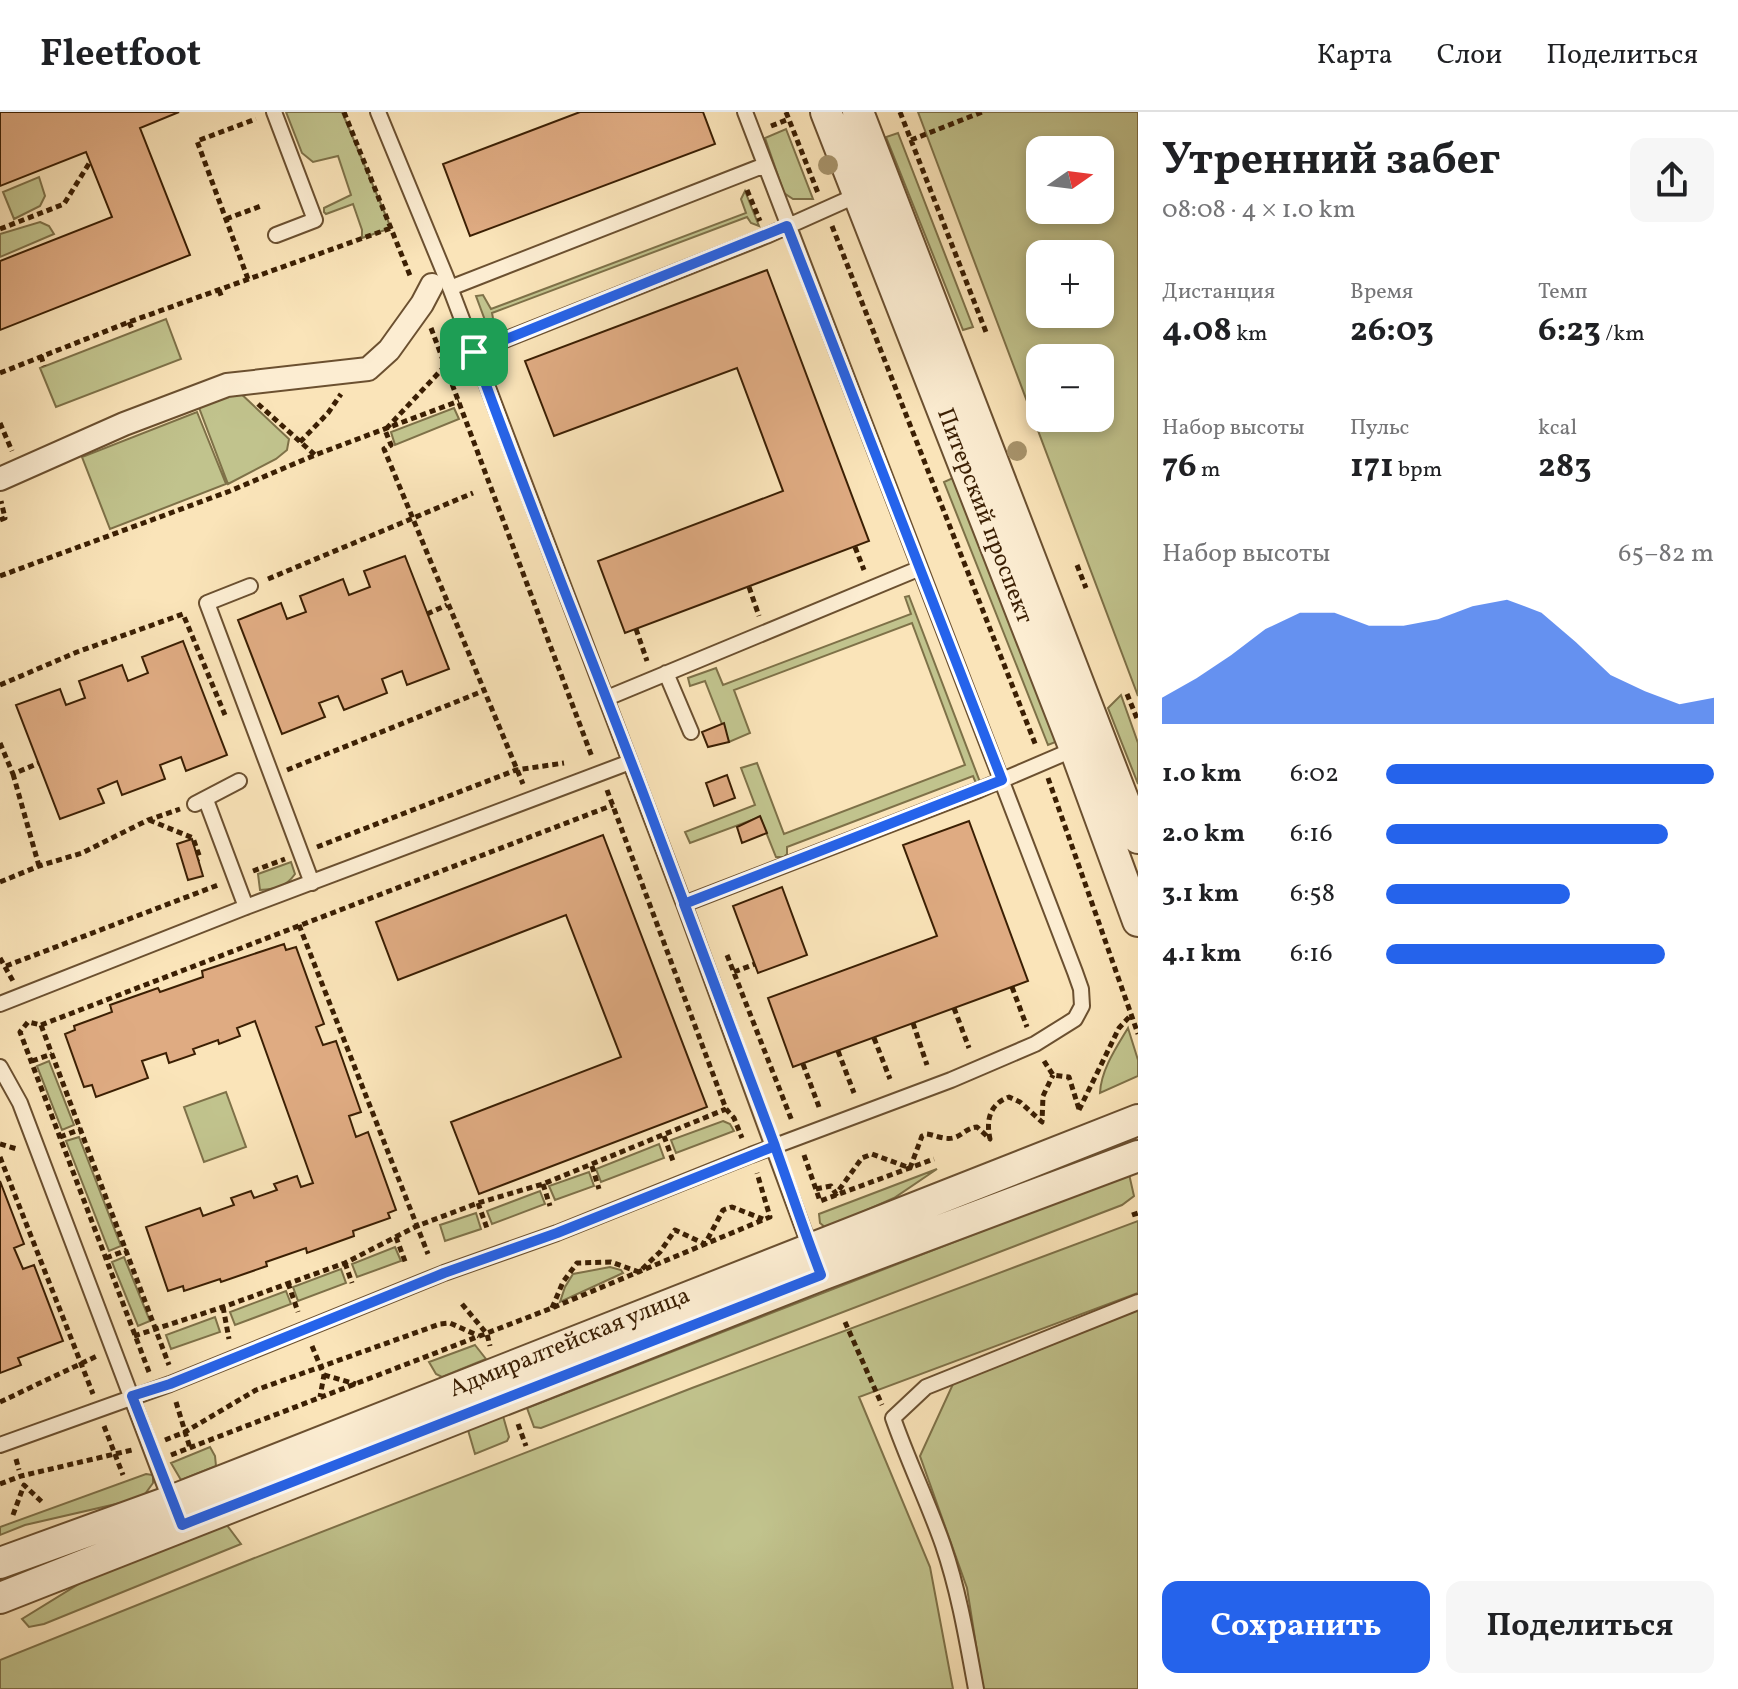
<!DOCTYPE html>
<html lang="ru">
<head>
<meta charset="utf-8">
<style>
	:root { --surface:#fff; --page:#f6f6f6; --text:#202124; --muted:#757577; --line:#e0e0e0; --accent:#2563eb }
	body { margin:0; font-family:Vollkorn,serif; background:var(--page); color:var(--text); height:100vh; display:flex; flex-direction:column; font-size:30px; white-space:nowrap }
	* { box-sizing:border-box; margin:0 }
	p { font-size:26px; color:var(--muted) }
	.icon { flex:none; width:44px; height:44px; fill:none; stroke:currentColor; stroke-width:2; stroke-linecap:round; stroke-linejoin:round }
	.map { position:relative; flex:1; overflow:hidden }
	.side { display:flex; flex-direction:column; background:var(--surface); width:600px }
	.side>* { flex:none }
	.needle { width:52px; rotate:76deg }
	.fabs { position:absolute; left:1026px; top:24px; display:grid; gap:16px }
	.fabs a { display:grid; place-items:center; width:88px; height:88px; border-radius:16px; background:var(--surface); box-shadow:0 4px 12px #0003; font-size:40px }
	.pin { position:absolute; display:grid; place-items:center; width:68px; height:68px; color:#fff; margin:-34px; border-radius:16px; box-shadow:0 4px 12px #0006 }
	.round { display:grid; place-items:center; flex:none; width:84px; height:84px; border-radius:16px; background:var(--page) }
	.summary { display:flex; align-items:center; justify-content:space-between; height:136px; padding:0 24px }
	h1 { font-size:44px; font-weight:700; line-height:60px }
	.metrics { display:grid; grid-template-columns:repeat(3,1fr); gap:12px; height:136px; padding:8px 24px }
	.metrics div { display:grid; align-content:center }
	.metrics b { font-size:34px; font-weight:700 }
	.metrics small { font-size:22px; font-weight:400 }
	.metrics p { font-size:22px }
	.chart { height:224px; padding:16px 24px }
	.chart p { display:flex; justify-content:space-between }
	.chart svg { width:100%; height:144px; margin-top:8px; fill:var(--accent); opacity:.7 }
	.action { display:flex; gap:16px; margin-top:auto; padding:16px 24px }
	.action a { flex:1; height:92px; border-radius:16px; background:var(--accent); color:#fff; font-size:32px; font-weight:700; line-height:92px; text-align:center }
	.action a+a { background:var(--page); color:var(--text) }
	ul { padding:0 24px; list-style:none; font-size:26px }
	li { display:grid; grid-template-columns:128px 96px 1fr; align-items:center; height:60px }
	li i { height:20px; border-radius:10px; background:var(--accent) }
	header { display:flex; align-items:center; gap:48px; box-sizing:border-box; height:112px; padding:0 40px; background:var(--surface); border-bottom:2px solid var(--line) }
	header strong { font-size:38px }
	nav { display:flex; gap:44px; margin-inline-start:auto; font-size:28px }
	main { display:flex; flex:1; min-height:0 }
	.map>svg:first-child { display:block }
	.green { fill:#c1c38d; stroke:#7e7148; stroke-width:2; fill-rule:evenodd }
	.building { fill:#dfab82; stroke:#3b1f03; stroke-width:2 }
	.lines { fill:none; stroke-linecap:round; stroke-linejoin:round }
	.service-casing { stroke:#6b5030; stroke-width:18 }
	.pedestrian-casing { stroke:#6b5030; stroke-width:26 }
	.minor-casing { stroke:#6b5030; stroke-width:34 }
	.path { stroke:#3b1f03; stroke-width:5; stroke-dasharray:6 4; stroke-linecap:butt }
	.service { stroke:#fcedd2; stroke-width:14 }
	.pedestrian { stroke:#fcedd2; stroke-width:22 }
	.minor { stroke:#fcedd2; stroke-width:30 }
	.tree { fill:#a7936b }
	.route-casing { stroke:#fff; stroke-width:16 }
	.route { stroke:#2563eb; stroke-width:10 }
	.labels { text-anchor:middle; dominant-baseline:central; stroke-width:6; stroke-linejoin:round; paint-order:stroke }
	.street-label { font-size:24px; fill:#3b1f03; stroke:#fcedd2 }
</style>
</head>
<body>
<header>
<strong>Fleetfoot</strong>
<nav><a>Карта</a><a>Слои</a><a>Поделиться</a></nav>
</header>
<main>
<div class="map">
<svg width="1138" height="1577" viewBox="0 0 1138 1577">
	<rect width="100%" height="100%" fill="#fae4b9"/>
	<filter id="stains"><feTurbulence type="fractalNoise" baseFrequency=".0025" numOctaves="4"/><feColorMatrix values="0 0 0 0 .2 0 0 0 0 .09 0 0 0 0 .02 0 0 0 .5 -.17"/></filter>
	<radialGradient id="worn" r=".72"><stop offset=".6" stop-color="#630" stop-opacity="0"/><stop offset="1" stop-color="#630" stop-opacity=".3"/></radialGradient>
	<path class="green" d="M286,0h56l49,116 -29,10v-8l-9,-26 -27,10 -2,-2v-4l27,-13 -13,-39 -25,6 -11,-9z
		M918,0h220v584l-214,-568zM1040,38h60v60h-60zM1040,142h60v60h-60zM1040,246h60v60h-60z
		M786,17l27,70h-20l-9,-6 -19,-55z
		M898,21l75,194 -10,3 -77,-193z
		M39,65l6,19 -5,10 -26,13 -11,-27z
		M745,79l14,35 -8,-3 -4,-6 -255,96 3,16 -6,2 -13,-35 7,-1 8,14 255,-96 -5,-14z
		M40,110l9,4 5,8 -54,23v-23z
		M166,207l15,40 -125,48 -16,-39z
		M237,278l52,49 -2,11 -11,9 -48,25 -30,-79z
		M454,296l5,11 -64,26 -4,-13z
		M197,300l29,72 -116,45 -28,-72z
		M955,365l103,264 -10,4 -104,-263z
		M909,484l71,186 -2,6 -5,-12 -186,71v7l-3,3h-8l-16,-40 -70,26 -5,-11 70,-27 -14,-37 16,-5 27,71 181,-69 -53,-142 -178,67 16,43 -21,9 -24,-61 -15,5 -2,-8 28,-10 7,17 188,-71 -6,-17z
		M1121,583l17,48v41l-30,-76z
		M291,750l4,12c-9,13 -20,15 -35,16l-2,-16z
		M1128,916l10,32v16l-38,17c1,-23 16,-45 28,-65z
		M49,949l25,64 -12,5 -25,-64z
		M226,980l20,55 -42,15 -20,-55z
		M723,1009l7,3 4,7 -58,22 -5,-13z
		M79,1025l42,109 -12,5 -43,-110z
		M659,1032l5,14 -63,24 -5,-13z
		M937,1057l-43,29 -68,30 -6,-5 -1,-9z
		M589,1060l5,14 -39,14 -6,-14z
		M1129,1062l5,22 -12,9 -581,223 -7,-1 -7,-19z
		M540,1079l5,13 -53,20 -5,-13z
		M476,1101l5,16 -36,12 -5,-16z
		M1138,1109v72l-279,104 71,170 23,122h-953v-29l252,-101 440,-171z
		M395,1135l6,14 -44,16 -5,-13z
		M124,1145l26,64 -12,5 -26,-64z
		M610,1155l11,3 2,3 -63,29 5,-15 8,-13z
		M341,1157l5,14 -48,18 -5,-14z
		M286,1179l5,13 -56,21 -5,-13z
		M1138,1198v379h-155l-16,-101 -47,-132 33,-72z
		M215,1205l5,15 -49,17 -5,-14z
		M475,1233l11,14 -44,18 -6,-3 -7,-12z
		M503,1304l6,21 -2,4 -32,13 -7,-24z
		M210,1335l5,9 1,10 -35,14 -10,-17z
		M146,1362l7,1v8l-11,15 -117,27 -25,10v-8z
		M226,1412l15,20 -197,80 -15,3 -7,-8 65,-40z"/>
	<path class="building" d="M0,0h179l-39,16 50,127 -190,75v-69l112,-44 -26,-65 -86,34z
		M580,0h123l12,32 -245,92 -27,-72z
		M767,158l102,271 -244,92 -27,-72 185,-70 -46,-123 -183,68 -29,-75z
		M405,444l44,113 -42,16 -5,-14 -20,8 5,14 -43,17 -6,-14 -19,7 6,14 -43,17 -44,-114 43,-17 6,16 19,-7 -6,-16 43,-17 6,16 21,-8 -6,-16z
		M183,529l44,114 -41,16 -5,-14 -21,8 5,14 -43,16 -5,-14 -19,8 6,14 -44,16 -44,-114 44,-16 6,16 19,-7 -6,-17 43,-16 6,16 20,-8 -6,-16z
		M724,611l5,19 -21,5 -6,-15z
		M727,663l8,23 -21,8 -8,-23z
		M760,704l7,17 -25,10 -5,-16z
		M969,709l59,160 -235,86 -25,-69 169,-62 -34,-91z
		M603,723l104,272 -228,87 -28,-72 170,-65 -55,-142 -168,65 -22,-58z
		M192,727l11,37 -15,4 -11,-36z
		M782,775l25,68 -49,18 -25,-67z
		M284,832l2,6 10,-3 28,77 -8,3 7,18 13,-4 25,71 -12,4 7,21 12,-5 28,78 -8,3 2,5 -37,13 1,5 -47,17 -1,-5 -40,14 1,4 -46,16 -1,-3 -36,12 -1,-5 -15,5 -22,-64 54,-19 3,8 31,-11 -3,-7 20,-7 3,7 23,-8 -3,-6 23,-8 4,11 12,-4 -58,-162 -18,7 3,8 -21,8 -1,-4 -25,9 2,5 -26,9 -3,-10 -24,8 6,17 -52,19 -4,-12 -8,2 -19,-53 10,-4 -1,-4 38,-14 -2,-7 48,-17 2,4 43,-15 -1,-6z
		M0,1069l24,63 -10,4 9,21 11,-4 29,76 -45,17 3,7 -21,8z"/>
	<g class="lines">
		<g class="service-casing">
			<path id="service" d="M274,0l41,108 -39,15
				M378,0l68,165 238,627 295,-114 98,-42
				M450,176l315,-123
				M474,240l292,-116 96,-43
				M250,474l-43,17 105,280
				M666,561l25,59
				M607,586l311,-129
				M206,688l40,107
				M195,692l44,-23
				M684,792l128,349
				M0,892l246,-97 384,-145
				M0,955l20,36 151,399
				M0,1333l170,-61 274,-111 113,-40 194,-78 200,-75 84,-36 40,-25 7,-13 -1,-17 -6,-17 -330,-860
				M976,1577c-9,-49 -17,-97 -33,-144 -15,-43 -35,-84 -50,-127l33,-31 212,-85"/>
		</g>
		<g class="pedestrian-casing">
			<path id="pedestrian" d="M0,367l124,-55 103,-39 141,-16 21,-19 33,-46 10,-19"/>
		</g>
		<g class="minor-casing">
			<path id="minor" d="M826,0l249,637 63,172
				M858,0l280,726
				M0,1451l171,-62 967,-381
				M0,1486l821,-323 317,-119"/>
		</g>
		<path class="path" d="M344,0l67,166
			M786,0l32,81
			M900,0l86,220
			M771,14l18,-7
			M911,28l71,-28
			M747,78l13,31
			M226,107l35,-13
			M832,114l204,520
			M0,117l64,-25 26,-42
			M248,167l-51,-138 59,-22
			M219,178l3,8
			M129,210l4,9
			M431,216l161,429
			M41,244l3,10
			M445,254l-60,64 6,15 -7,4 139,335
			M0,261l129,-51 262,-94
			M258,292l57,51
			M0,311l12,28
			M300,330l28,-29 13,-19
			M0,408l5,-2 -4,-17
			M855,435l9,23
			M1077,453l9,23
			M0,464l230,-85 85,-36 144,-54
			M268,467l205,-86
			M749,475l10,29
			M427,502l20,-9
			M636,517l11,32
			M0,573l77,-33 106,-38 42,101
			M1127,582l11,27
			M0,631l13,31 26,-11
			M287,658l196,-79
			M13,662l26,92
			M1048,666l90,256
			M607,678l119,319 8,9 8,20
			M149,708l44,18 7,20 -2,1
			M317,735l199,-77 48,-7
			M253,759l32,-12
			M0,770l39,-16 43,-13 66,-33 32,-11
			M299,813l129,329
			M727,843l65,166
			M0,846l13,23
			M6,854l212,-81
			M734,860l21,-8
			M1012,875l15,40
			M954,896l15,40
			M913,911l14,42
			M41,913l572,-220
			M874,926l16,41
			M838,939l16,42
			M32,949l20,-7
			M1044,949l9,14 16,2 10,32
			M803,952l16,43
			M1079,998l40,-82 12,-13
			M664,1024l9,25
			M60,1025l21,-8
			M0,1032l17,5
			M804,1043l16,46 114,-42
			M0,1045l93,237
			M592,1054l7,23
			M543,1072l7,22
			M816,1077l15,-3 5,8 26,-36 10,-4 38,14 12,-32 5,-2c8,1 17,6 26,4 9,-2 13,-10 24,-11l13,12c-4,-18 -1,-35 19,-42l11,5 22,20 1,-26 10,-21
			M478,1091l10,28
			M1132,1103l6,-2
			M396,1125l10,27
			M106,1146l21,-8
			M345,1151l7,20
			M288,1171l10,29
			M462,1192l25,30 3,12
			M223,1195l6,32
			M552,1196l11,-26 14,-19 34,-1 28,10 21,-20 15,-22 30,14 18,-34 9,-3 31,12
			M845,1210l37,83
			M134,1224l89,-29 122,-44 72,-37 61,-23 65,-19 183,-75
			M312,1234l12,29 -4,22
			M149,1260l-129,-340 8,-10 13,3 128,340
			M324,1263l32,9
			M0,1290l97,-46
			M176,1290l14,46
			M518,1312l8,22
			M104,1314l19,49
			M165,1328l20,-8 71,-42 184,-66 10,-1 29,13
			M171,1343l381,-147 218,-91 -13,-44
			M16,1347l3,11
			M0,1372l21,-8 111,-26
			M13,1403l11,-30 20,19"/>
		<use href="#service" class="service"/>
		<use href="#pedestrian" class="pedestrian"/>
		<use href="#minor" class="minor"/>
	</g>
	<g class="tree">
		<circle cx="828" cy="53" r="10"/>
		<circle cx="1017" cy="339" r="10"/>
	</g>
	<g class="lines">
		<g class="route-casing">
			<path id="route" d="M474,240c53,148 113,294 169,441 41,111 84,222 125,334 18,49 34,99 53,148l-639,250 -50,-129 38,-12 274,-111 113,-40 218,-87 -91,-242 318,-124 -215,-554 -313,126"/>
		</g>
		<use href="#route" class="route"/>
	</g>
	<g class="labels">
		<g class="street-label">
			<text transform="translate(984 404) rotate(69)">Питерский проспект</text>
			<text transform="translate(570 1231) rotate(-22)">Адмиралтейская улица</text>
		</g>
	</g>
	<rect width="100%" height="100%" filter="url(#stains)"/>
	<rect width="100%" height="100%" fill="url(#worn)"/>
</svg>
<div class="fabs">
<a><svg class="needle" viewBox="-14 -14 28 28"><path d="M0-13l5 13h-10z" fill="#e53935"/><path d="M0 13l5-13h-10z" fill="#757577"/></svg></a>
<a>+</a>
<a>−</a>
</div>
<div class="pin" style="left:474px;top:240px;background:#1e9e55"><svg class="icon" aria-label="arrive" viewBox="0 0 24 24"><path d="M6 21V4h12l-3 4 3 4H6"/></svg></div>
</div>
<section class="side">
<div class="summary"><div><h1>Утренний забег</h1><p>08:08 · 4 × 1.0 km</p></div><a class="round"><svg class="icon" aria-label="share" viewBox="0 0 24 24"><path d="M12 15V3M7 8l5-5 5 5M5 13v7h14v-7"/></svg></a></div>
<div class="metrics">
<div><p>Дистанция</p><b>4.08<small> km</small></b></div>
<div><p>Время</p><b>26:03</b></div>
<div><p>Темп</p><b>6:23<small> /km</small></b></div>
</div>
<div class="metrics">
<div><p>Набор высоты</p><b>76<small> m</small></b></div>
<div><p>Пульс</p><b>171<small> bpm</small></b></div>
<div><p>kcal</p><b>283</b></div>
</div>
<div class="chart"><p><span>Набор высоты</span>65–82 m</p>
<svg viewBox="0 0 160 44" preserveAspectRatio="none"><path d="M0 44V36L10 30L20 23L30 15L40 10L50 10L60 14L70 14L80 12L90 8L100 6L110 10L120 19L130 29L140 34L150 38L160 36V44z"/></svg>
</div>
<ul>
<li><b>1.0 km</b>6:02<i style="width:100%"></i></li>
<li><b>2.0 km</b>6:16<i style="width:86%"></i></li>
<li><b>3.1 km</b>6:58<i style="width:56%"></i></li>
<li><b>4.1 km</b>6:16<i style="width:85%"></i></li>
</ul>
<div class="action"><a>Сохранить</a><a>Поделиться</a></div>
</section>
</main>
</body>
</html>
